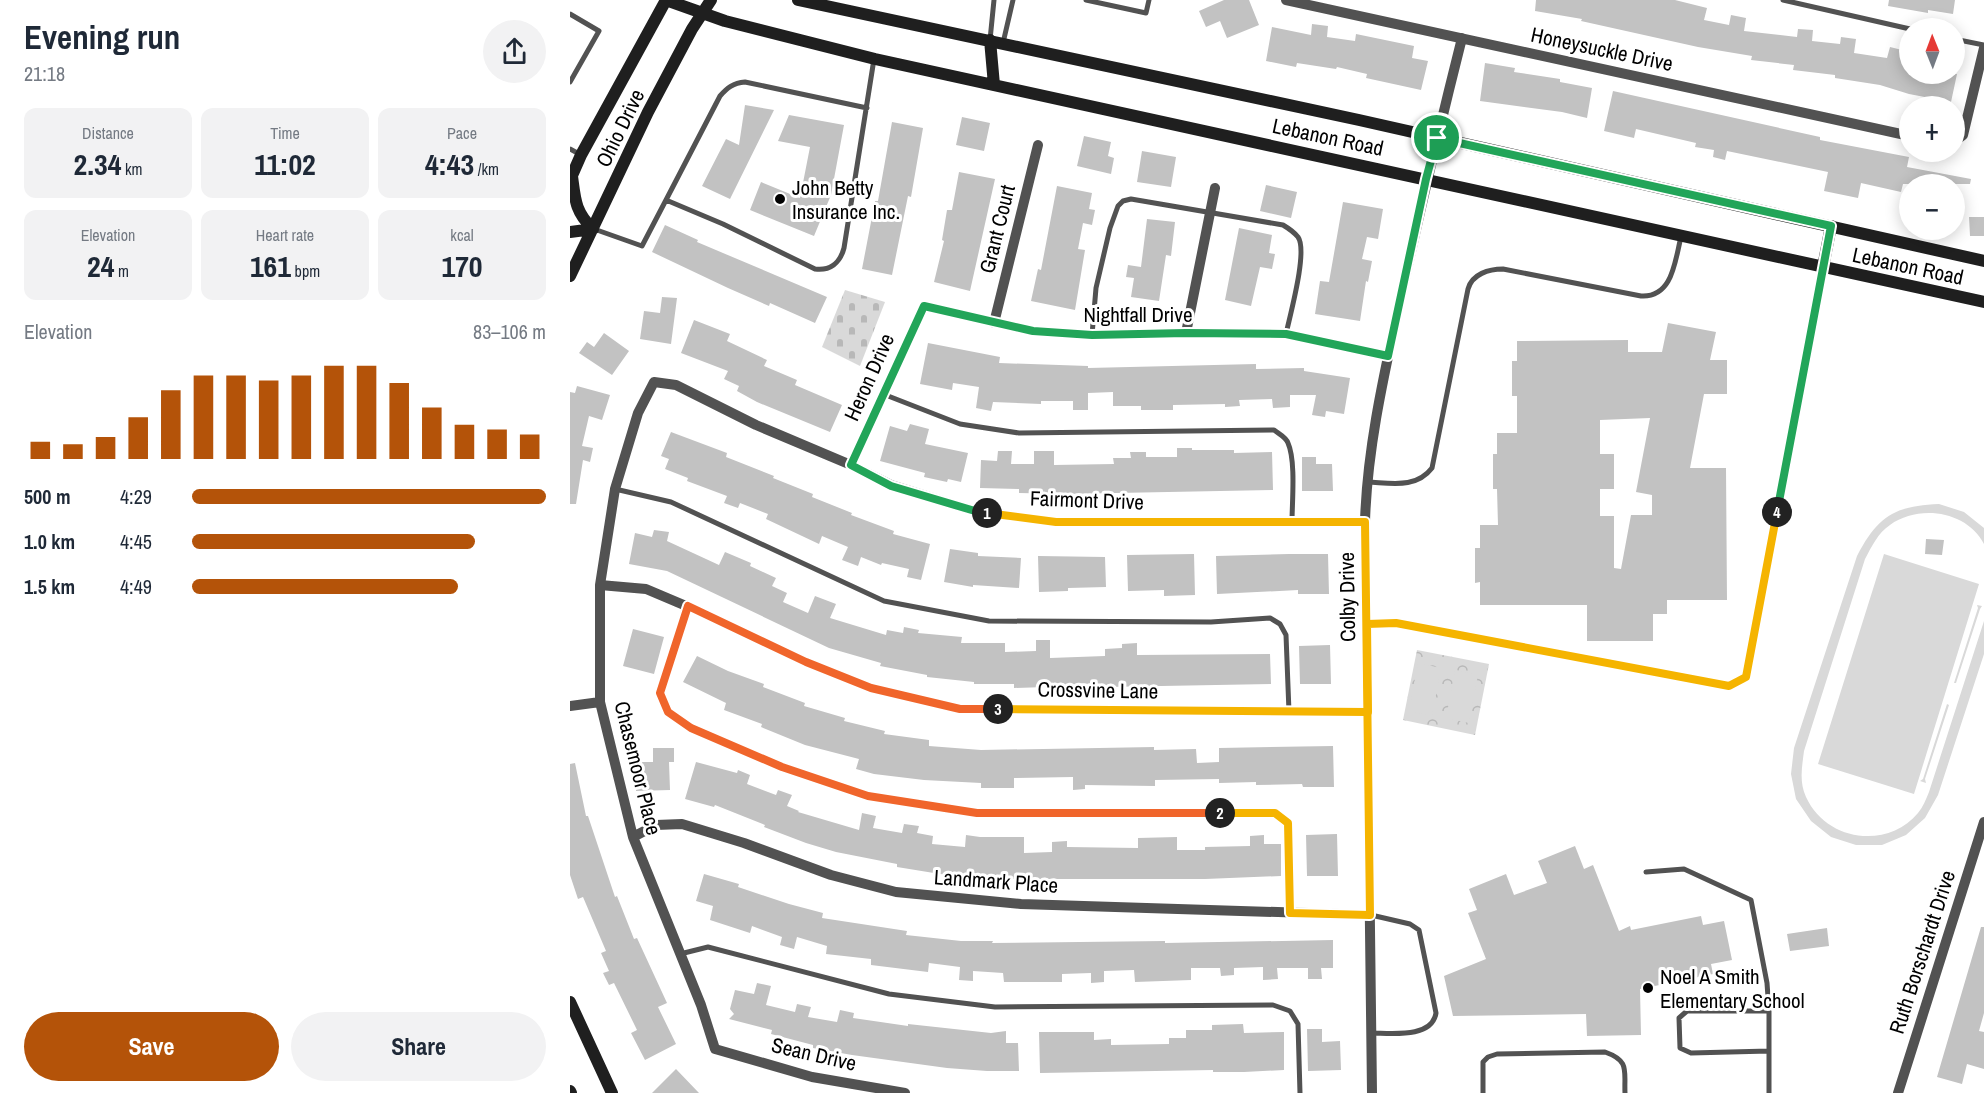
<!DOCTYPE html>
<html lang="en">
<head>
<meta charset="utf-8">
<style>
	:root { --surface:#fff; --page:#f2f2f3; --text:#1f2937; --muted:#747a83; --accent:#b45309 }
	body { margin:0; font-family:"Archivo Narrow",sans-serif; background:var(--page); color:var(--text); height:100vh; display:flex; flex-direction:column; font-size:22px; white-space:nowrap }
	* { box-sizing:border-box; margin:0 }
	p { font-size:20px; color:var(--muted) }
	.icon { flex:none; width:33px; height:33px; fill:none; stroke:currentColor; stroke-width:2; stroke-linecap:round; stroke-linejoin:round }
	.map { position:relative; flex:1; overflow:hidden }
	.details { display:flex; flex-direction:column; background:var(--surface); width:570px }
	.details>* { flex:none }
	.needle { width:39px; rotate:359deg }
	.fabs { position:absolute; left:1329px; top:18px; display:grid; gap:12px }
	.fabs a { display:grid; place-items:center; width:66px; height:66px; border-radius:50%; background:var(--surface); box-shadow:0 3px 15px #0003; font-size:30px }
	.pin { position:absolute; display:grid; place-items:center; width:51px; height:51px; color:#fff; margin:-26px; border:3px solid #fff; border-radius:50%; box-shadow:0 2px 6px #0007 }
	.km { position:absolute; width:30px; height:30px; margin:-15px; border-radius:50%; background:#222; color:#fff; font-size:16px; line-height:30px; text-align:center }
	.round { display:grid; place-items:center; flex:none; width:63px; height:63px; border-radius:32px; background:var(--page) }
	.headline { display:flex; align-items:center; justify-content:space-between; height:102px; padding:0 24px }
	h1 { font-size:33px; font-weight:700; line-height:45px }
	.figures { display:grid; grid-template-columns:repeat(3,1fr); gap:9px; height:102px; padding:6px 24px }
	.figures div { display:grid; align-content:center; border-radius:12px; background:var(--page); text-align:center }
	.figures b { font-size:30px; font-weight:700 }
	.figures small { font-size:16px; font-weight:400 }
	.figures p { font-size:16px }
	.chart { height:168px; padding:12px 24px }
	.chart p { display:flex; justify-content:space-between }
	.chart svg { width:100%; height:108px; margin-top:6px; stroke:var(--accent); stroke-width:6 }
	.primary-button { display:flex; gap:12px; margin-top:auto; padding:12px 24px }
	.primary-button a { flex:1; height:69px; border-radius:36px; background:var(--accent); color:#fff; font-size:24px; font-weight:700; line-height:69px; text-align:center }
	.primary-button a+a { background:var(--page); color:var(--text) }
	ul { padding:0 24px; list-style:none; font-size:20px }
	li { display:grid; grid-template-columns:96px 72px 1fr; align-items:center; height:45px }
	li i { height:15px; border-radius:8px; background:var(--accent) }
	main { display:flex; flex:1; min-height:0 }
	.map>svg:first-child { display:block }
	.cemetery { fill:url(#cemetery-stones) }
	.park { fill:url(#park-crowns) }
	.pitch { fill:#d9d9d9 }
	.building { fill:#c2c2c2; fill-rule:evenodd }
	.lines { fill:none; stroke-linecap:round; stroke-linejoin:round }
	.lane { stroke:#525252; stroke-width:5 }
	.street { stroke:#525252; stroke-width:10 }
	.secondary { stroke:#1f1f1f; stroke-width:12 }
	.split-1-casing { stroke:#fff; stroke-width:12 }
	.split-2-casing { stroke:#fff; stroke-width:12 }
	.split-3-casing { stroke:#fff; stroke-width:12 }
	.split-4-casing { stroke:#fff; stroke-width:12 }
	.split-5-casing { stroke:#fff; stroke-width:12 }
	.split-1 { stroke:#22a559; stroke-width:8 }
	.split-2 { stroke:#f5b400; stroke-width:8 }
	.split-3 { stroke:#f0652b; stroke-width:8 }
	.split-4 { stroke:#f5b400; stroke-width:8 }
	.split-5 { stroke:#22a559; stroke-width:8 }
	.poi-dot { fill:#000; stroke:#fff; stroke-width:2 }
	.labels { text-anchor:middle; dominant-baseline:central; stroke-width:6; stroke-linejoin:round; paint-order:stroke }
	.street-label { font-size:21px; fill:#000; stroke:#fff }
	.poi-label { font-size:21px; fill:#000; stroke:#fff; text-anchor:start }
</style>
</head>
<body>
<main>
<section class="details">
<div class="headline"><div><h1>Evening run</h1><p>21:18</p></div><a class="round"><svg class="icon" aria-label="share" viewBox="0 0 24 24"><path d="M12 15V3M7 8l5-5 5 5M5 13v7h14v-7"/></svg></a></div>
<div class="figures">
<div><p>Distance</p><b>2.34<small> km</small></b></div>
<div><p>Time</p><b>11:02</b></div>
<div><p>Pace</p><b>4:43<small> /km</small></b></div>
</div>
<div class="figures">
<div><p>Elevation</p><b>24<small> m</small></b></div>
<div><p>Heart rate</p><b>161<small> bpm</small></b></div>
<div><p>kcal</p><b>170</b></div>
</div>
<div class="chart"><p><span>Elevation</span>83–106 m</p>
<svg viewBox="0 0 160 44" preserveAspectRatio="none"><path d="M5 44V37M15 44V38M25 44V35M35 44V27M45 44V16M55 44V10M65 44V10M75 44V12M85 44V10M95 44V6M105 44V6M115 44V13M125 44V23M135 44V30M145 44V32M155 44V34"/></svg>
</div>
<ul>
<li><b>500 m</b>4:29<i style="width:100%"></i></li>
<li><b>1.0 km</b>4:45<i style="width:80%"></i></li>
<li><b>1.5 km</b>4:49<i style="width:75%"></i></li>
</ul>
<div class="primary-button"><a>Save</a><a>Share</a></div>
</section>
<div class="map">
<svg width="1414" height="1093" viewBox="0 0 1414 1093">
	<defs>
		<pattern id="cemetery-stones" width="16" height="16" patternUnits="userSpaceOnUse" patternTransform="scale(1.5)"><rect width="16" height="16" fill="#d9d9d9"/><path d="M2 7V4a2 2 0 0 1 4 0v3zM10 15v-3a2 2 0 0 1 4 0v3z" fill="#b8b8b8"/></pattern>
		<pattern id="park-crowns" width="20" height="18" patternUnits="userSpaceOnUse" patternTransform="scale(1.5)"><rect width="20" height="18" fill="#d9d9d9"/><path d="M2 6a3 3 0 1 1 6 0M12 15a3 3 0 1 1 6 0" fill="none" stroke="#b8b8b8"/></pattern>
	</defs>
	<rect width="100%" height="100%" fill="#fff"/>
	<path class="cemetery" d="M275,290l40,12 -25,64 -38,-19z"/>
	<path class="park" d="M847,650l72,14 -14,71 -72,-15z"/>
	<path class="pitch" d="M1369,504l25,8 20,16v16c-17,-33 -65,-40 -94,-19 -12,8 -18,21 -25,34l-61,192c-2,16 -5,31 2,46 20,44 81,53 112,16 5,-6 8,-14 11,-21l55,-171v33l-46,141 -13,23 -19,17 -24,10h-26l-25,-8 -20,-16 -15,-22 -5,-25 3,-26 63,-192c21,-40 37,-50 82,-52z
		M1314,554l95,30 -65,210 -96,-30z
		M1407,605l5,1 -2,3 -24,74h-2l24,-75z
		M848,663l23,5 -9,48 -23,-5z
		M885,670l23,5 -9,48 -23,-5z
		M1377,704l2,1 -24,74 1,4 -6,-2 3,-2z"/>
	<path class="building" d="M654,0h25l10,25 -32,13 -7,-17 -14,6 -7,-16z
		M966,0h139l32,8 -3,12 25,5 2,-10 15,3 -2,13 53,6 1,-8 15,1 -1,11 28,3 1,-7 15,2 -2,14 33,5 3,-11 20,5v22h47l-6,28 -42,-8 -29,-9 -45,-7v-3l-42,-5 1,-5 -43,-5 1,-4 -54,-9 -117,-26 1,-2 -47,-8z
		M1319,0h66l-2,14 -25,-4v3l-40,-7z
		M742,24l16,2 -1,11 28,4 1,-7 58,12 -2,12 16,3 -7,29 -55,-12 1,-4 -30,-7 -1,2 -39,-6 -1,4 -30,-6 6,-34 39,8z
		M915,63l30,5 -1,4 46,7v3l32,6 -5,30 -25,-6 -82,-11z
		M1043,91l207,46v3l89,17 -2,10 64,12 -1,5h-67l-2,8 -40,-9 -3,15 -34,-7 4,-19 -101,-21 -2,9 -12,-3 1,-7 -19,-3 1,-4 -60,-14 -2,9 -30,-7z
		M175,105l29,5 -44,89 -28,-13 24,-47 13,6z
		M219,115l55,10 -13,70 -17,41 -64,-26 11,-28 39,16 10,-51 -32,-6z
		M392,117l28,6 -6,28 -28,-6z
		M322,122l31,6 -12,69 -3,-1 -16,79 -30,-6 13,-68h3z
		M514,136l27,6 -3,14 6,2 -3,16 -34,-8z
		M572,151l34,6 -5,30 -34,-5z
		M389,172l36,7 -25,112 -36,-9 10,-41 -2,-1 5,-30h5z
		M696,185l31,7 -6,26 -31,-7z
		M487,186l35,7 -3,16 6,1 -3,15 -9,-2 -5,26 7,1 -10,60 -44,-9 7,-32 3,1z
		M773,202l40,7 -5,30 -11,-2 -5,22 10,2 -4,21 -2,-1 -6,40 -45,-7 5,-33 9,1z
		M1399,217h15v19h-14z
		M577,219l28,3 -4,34 -5,-1 -7,46 -28,-4 3,-19 -8,-1 2,-12 13,2z
		M95,225l33,15 -1,2 130,55 -12,26 -45,-20 -1,3 -41,-18 -76,-36z
		M669,228l33,7 -3,18 6,1 -3,15 -12,-2 -9,39 -26,-6z
		M92,297l15,1 -6,46 -31,-5 4,-28 16,2z
		M124,320l36,14 -3,7 40,19 -3,6 33,14 -2,5 47,20 -12,27 -73,-30 -20,-11 2,-5 -15,-7 4,-8 -47,-18z
		M1098,323l48,9 -6,28h17v34h-23l-14,74h36l1,132h-60v14h-14v27h-66v-36h-107v-23l-5,1v-35h5v-23h18l-1,-36h-4v-35h4v-21h20v-37h-5v-35h5v-20l111,-1v12h34zM1080,418l-14,74 16,3v20h-21l-10,54 -7,-1v-52h-14v-27h14v-35h-14v-34z
		M34,333l25,18 -17,24 -33,-22 8,-11 7,5z
		M358,343l72,14 -1,6 89,3v2l168,-4v5l48,-1v3l46,7 -6,36 -18,-3 -1,6 -13,-2 4,-20h-26v12l-17,1 -1,-9 -33,1 1,6 -15,1v-3l-52,1v5h-32v-4h-28v-14l-25,1v17h-15v-9h-32v3l-48,-2 -2,9 -15,-3 3,-21 -26,-4 -1,7 -32,-6z
		M7,386l33,9 -8,25 -13,-4 -7,30 11,2 -3,14 -7,-2 -7,44h-6v-112l5,1z
		M340,424l19,5 -4,15 43,9 -7,29 -13,-3 -1,3 -23,-5 1,-4 -45,-12 10,-35 17,5z
		M101,432l56,21 -1,4 48,19 -1,2 40,16 -1,3 40,16 -1,2 43,16 -1,3 37,10 -9,36 -14,-3 2,-8 -27,-6 -1,2 -20,-8 -3,9 -16,-6 6,-13 -26,-11 -3,8 -53,-25 2,-5 -28,-11 -2,5 -14,-5 3,-7 -40,-15 1,-3 -23,-9 4,-10 -8,-3z
		M607,448h15v2h42v3l38,-1 1,38 -209,4 -45,-1v-4l-39,-1 1,-28 16,1 1,-10h14l-1,13h23v-13h20v14l60,-1 -1,-6h18l-1,-6h16v5h31z
		M732,457h14v7h16l1,27h-31z
		M84,530l15,2 -2,9 52,24 6,-13 26,11 -1,3 26,12 -4,8 15,7 -4,9 25,11 7,-17 21,8 -6,14 56,17 1,-5 16,3 1,-6 15,3 -1,3 44,4 -1,6h44v9l31,-1v-11h14v18l55,-2v-7l17,-1v-4l15,-1v12l133,-1 1,30 -165,3v-2l-92,3v-4h-40v-2l-47,-5v-2l-47,-9 1,-3 -52,-15 -162,-77 -38,-7 6,-31 17,4z
		M1356,539l18,1 -2,15 -17,-1z
		M380,549l28,4v3l43,2 -2,30 -46,-3v2l-29,-5z
		M624,554l1,41 -31,1v-6l-36,1 -1,-36z
		M719,554h39l1,40h-31v-4l-81,4 -1,-38z
		M468,556l67,1 1,30 -38,1v3l-29,1z
		M63,629l31,8 -10,37 -31,-8z
		M760,645l1,39h-31l-1,-38z
		M127,656l31,15 36,13 -1,3 42,16 -1,3 41,12 -1,3 41,10 -1,3 45,6v6l52,4 173,-3v3l42,-1 1,14 22,-1v-14l114,-2 1,41h-31l-1,-3 -46,1v-3l-37,1v-4l-64,1v6l-70,-1v4l-12,1v-13l-59,1v10h-33v-5l-57,-3 -50,-6 -18,-5 3,-10 -54,-14 -44,-18 1,-3 -38,-14 2,-7 -43,-21z
		M83,748h21v14h-5l1,28 -34,1 -1,-29h18z
		M126,762l41,11 1,-3 12,5 -3,9 29,11 2,-5 14,5 -5,11 12,5 -1,1 61,18 3,-17 14,3 -3,12 29,5 2,-9 15,2 -2,7 16,3 -1,8 33,3 1,-12 14,2h44v16l28,-1v-10l15,-1v6l71,1v-10l39,-1v13h28v-3l45,-1v-10l14,-1v9h17v32l-76,3h-213l-52,-5 -43,-7v-3l-61,-12 -30,-9 -42,-16 1,-2 -50,-20 -1,2 -29,-8z
		M5,763l11,53h2l27,81 2,-1 17,43 3,-1 30,65 -9,4 18,37 -31,16 -14,-27 6,-3 -23,-47 -5,2 -6,-12 6,-2 -8,-18 5,-2 -23,-54 -5,2 -8,-24v-111z
		M767,834l1,42h-31l-1,-41z
		M1005,846l9,23 9,-4 26,66 11,-5 1,4 70,-14 2,9 21,-4 8,39 -21,4 2,10 -73,15 1,46 -54,1 -1,-22 -133,2 -9,-40 42,-17 -18,-46 9,-3 -8,-21 37,-15 8,21 33,-12 -9,-22z
		M134,874l35,10 -1,3 51,17 34,9 -1,5 85,13 -1,4 55,6h32l-1,2 173,-2v2l168,-3v28h-12l1,11h-14v-11h-31l1,11 -15,1v-13l-29,1v7l-13,1 -1,-8h-29v12l-56,2 -1,-12 -30,1v11l-13,1v-10l-29,1v8h-58l-1,-9 -30,-2v10l-14,-1 1,-13 -31,-4 -1,9 -57,-7v-6l-45,-5 1,-8 -30,-9 -3,12 -14,-4 2,-8 -30,-11 -2,7 -40,-13 3,-14 -17,-5z
		M1411,927h3v86l-5,18 5,1v37l-17,-5 -5,20 -25,-7z
		M1257,928l2,18 -39,5 -3,-17z
		M187,983l14,3 -5,19 29,7 2,-8 14,3 -3,10 29,5 3,-12 14,3 -1,5 55,8v-2l83,9 15,-2v12h12l1,28h-32l-40,-3 -95,-13 -39,-7v-3l-42,-11 1,-4 -43,-11 5,-5 -4,-5 5,-19 19,4z
		M673,1024l1,9 40,-1v38l-40,2h-31v-2l-173,3 -1,-41h55v8l17,-1v6l58,-1v-6h17v-8h26v-5z
		M737,1029h15v13l18,-1 1,29 -33,1z
		M106,1069l23,24h-47z"/>
	<g class="lines">
		<path class="lane" d="M516,0l60,13 3,-13
			M1213,0l127,29
			M0,14l29,17 -29,51
			M1384,39l30,6
			M420,40l4,-40
			M433,43l10,-43
			M0,149l11,6
			M96,200l54,-104c7,-8 13,-13 25,-14l122,26
			M24,229l48,17 24,-46 57,24 92,45c15,2 25,-6 29,-21l30,-189
			M522,335l4,-47 14,-60 8,-22 5,-5 8,-2 152,26c5,3 11,7 15,12 10,14 -8,78 -12,97
			M313,394l77,30 59,9 255,-3c5,4 12,7 14,13 8,18 4,59 4,79
			M798,482c23,1 48,7 64,-14l36,-179c4,-15 21,-20 35,-20l138,27c32,2 34,-36 40,-59
			M45,489l56,13 213,99 105,20 222,1 59,-4 10,6 6,11 3,77
			M118,606l-28,87 8,19 23,15 91,40 87,29 108,17 298,1 13,9 3,45 -1,45
			M797,624l29,-1 333,63 17,-9 77,-408
			M1076,872l38,-3 67,31 16,83 2,28v82
			M801,915l39,9 9,6 17,83c-4,26 -46,20 -65,20
			M110,954l28,-7 181,47 106,13 278,-2 17,6 8,13 2,69
			M1199,1051l-78,2 -11,-5 -1,-30 8,-7h82
			M913,1093v-31l5,-5 9,-3 108,-2c25,9 19,18 20,41"/>
		<path class="street" d="M716,0l624,136
			M1384,142l9,-7 21,-87
			M424,323l44,-178
			M616,333l29,-145
			M281,465l73,-159 109,25 59,4 94,-2 100,1 102,22
			M30,585l46,4 52,22 108,51 65,26 89,21 408,3
			M0,706l30,-4
			M63,837l23,-12 26,-1 62,19 87,32 65,17 125,12 349,11
			M335,1093l-93,-16 -97,-28 -14,-44 -68,-168 -33,-135v-117l15,-96 23,-76 16,-31 22,3 80,40 95,40 40,20 84,26 81,11h309
			M802,1093l-7,-571c2,-71 18,-143 33,-212 20,-91 41,-181 64,-272
			M1328,1093l86,-271"/>
		<path class="secondary" d="M96,0l59,21 150,38 1109,243
			M228,0l561,120 625,141
			M420,40l4,45
			M2,176c3,23 3,36 21,53
			M0,180l11,-25 85,-155
			M0,232l23,-3
			M1253,267l8,-41
			M0,276l78,-164 44,-83 19,-29
			M0,1002l42,91
			M0,1091l1,2"/>
	</g>
	<g class="lines">
		<g class="split-1-casing">
			<path id="split-1" d="M417,513l-12,-2 -84,-25 -40,-21 73,-159 109,25 59,4 94,-2 100,1 102,22 38,-177 11,-41"/>
		</g>
		<g class="split-2-casing">
			<path id="split-2" d="M417,513l69,9h309l5,393 -80,-2 -2,-90 -13,-10h-55"/>
		</g>
		<g class="split-3-casing">
			<path id="split-3" d="M428,709h-38l-89,-21 -65,-26 -118,-56 -28,87 8,19 23,16 91,39 86,29 109,17h243"/>
		</g>
		<g class="split-4-casing">
			<path id="split-4" d="M428,709l370,3 -1,-88 29,-1 333,63 17,-9 31,-165"/>
		</g>
		<g class="split-5-casing">
			<path id="split-5" d="M867,138l394,88 -54,286"/>
		</g>
		<use href="#split-1" class="split-1"/>
		<use href="#split-2" class="split-2"/>
		<use href="#split-3" class="split-3"/>
		<use href="#split-4" class="split-4"/>
		<use href="#split-5" class="split-5"/>
	</g>
	<g class="poi-dot">
		<circle cx="210" cy="199" r="6"/>
		<circle cx="1078" cy="988" r="6"/>
	</g>
	<g class="labels">
		<g class="street-label">
			<text transform="translate(1032 49) rotate(12)">Honeysuckle Drive</text>
			<text transform="translate(50 128) rotate(-64)">Ohio Drive</text>
			<text transform="translate(758 137) rotate(12)">Lebanon Road</text>
			<text transform="translate(427 229) rotate(-76)">Grant Court</text>
			<text transform="translate(1338 266) rotate(12)">Lebanon Road</text>
			<text x="568" y="314">Nightfall Drive</text>
			<text transform="translate(299 377) rotate(-66)">Heron Drive</text>
			<text transform="translate(517 500) rotate(2)">Fairmont Drive</text>
			<text transform="translate(777 597) rotate(-91)">Colby Drive</text>
			<text transform="translate(528 690) rotate(1)">Crossvine Lane</text>
			<text transform="translate(68 768) rotate(76)">Chasemoor Place</text>
			<text transform="translate(426 881) rotate(4)">Landmark Place</text>
			<text transform="translate(1352 952) rotate(-72)">Ruth Borschardt Drive</text>
			<text transform="translate(244 1054) rotate(13)">Sean Drive</text>
		</g>
		<g class="poi-label">
			<text x="222" y="187">John Betty<tspan x="222" dy="24">Insurance Inc.</tspan></text>
			<text x="1090" y="976">Noel A Smith<tspan x="1090" dy="24">Elementary School</tspan></text>
		</g>
	</g>
</svg>
<div class="fabs">
<a><svg class="needle" viewBox="-14 -14 28 28"><path d="M0-13l5 13h-10z" fill="#e53935"/><path d="M0 13l5-13h-10z" fill="#747a83"/></svg></a>
<a>+</a>
<a>−</a>
</div>
<div class="pin" style="left:867px;top:138px;background:#1e9e55"><svg class="icon" aria-label="arrive" viewBox="0 0 24 24"><path d="M6 21V4h12l-3 4 3 4H6"/></svg></div>
<b class="km" style="left:417px;top:513px">1</b>
<b class="km" style="left:650px;top:813px">2</b>
<b class="km" style="left:428px;top:709px">3</b>
<b class="km" style="left:1207px;top:512px">4</b>
</div>
</main>
</body>
</html>
